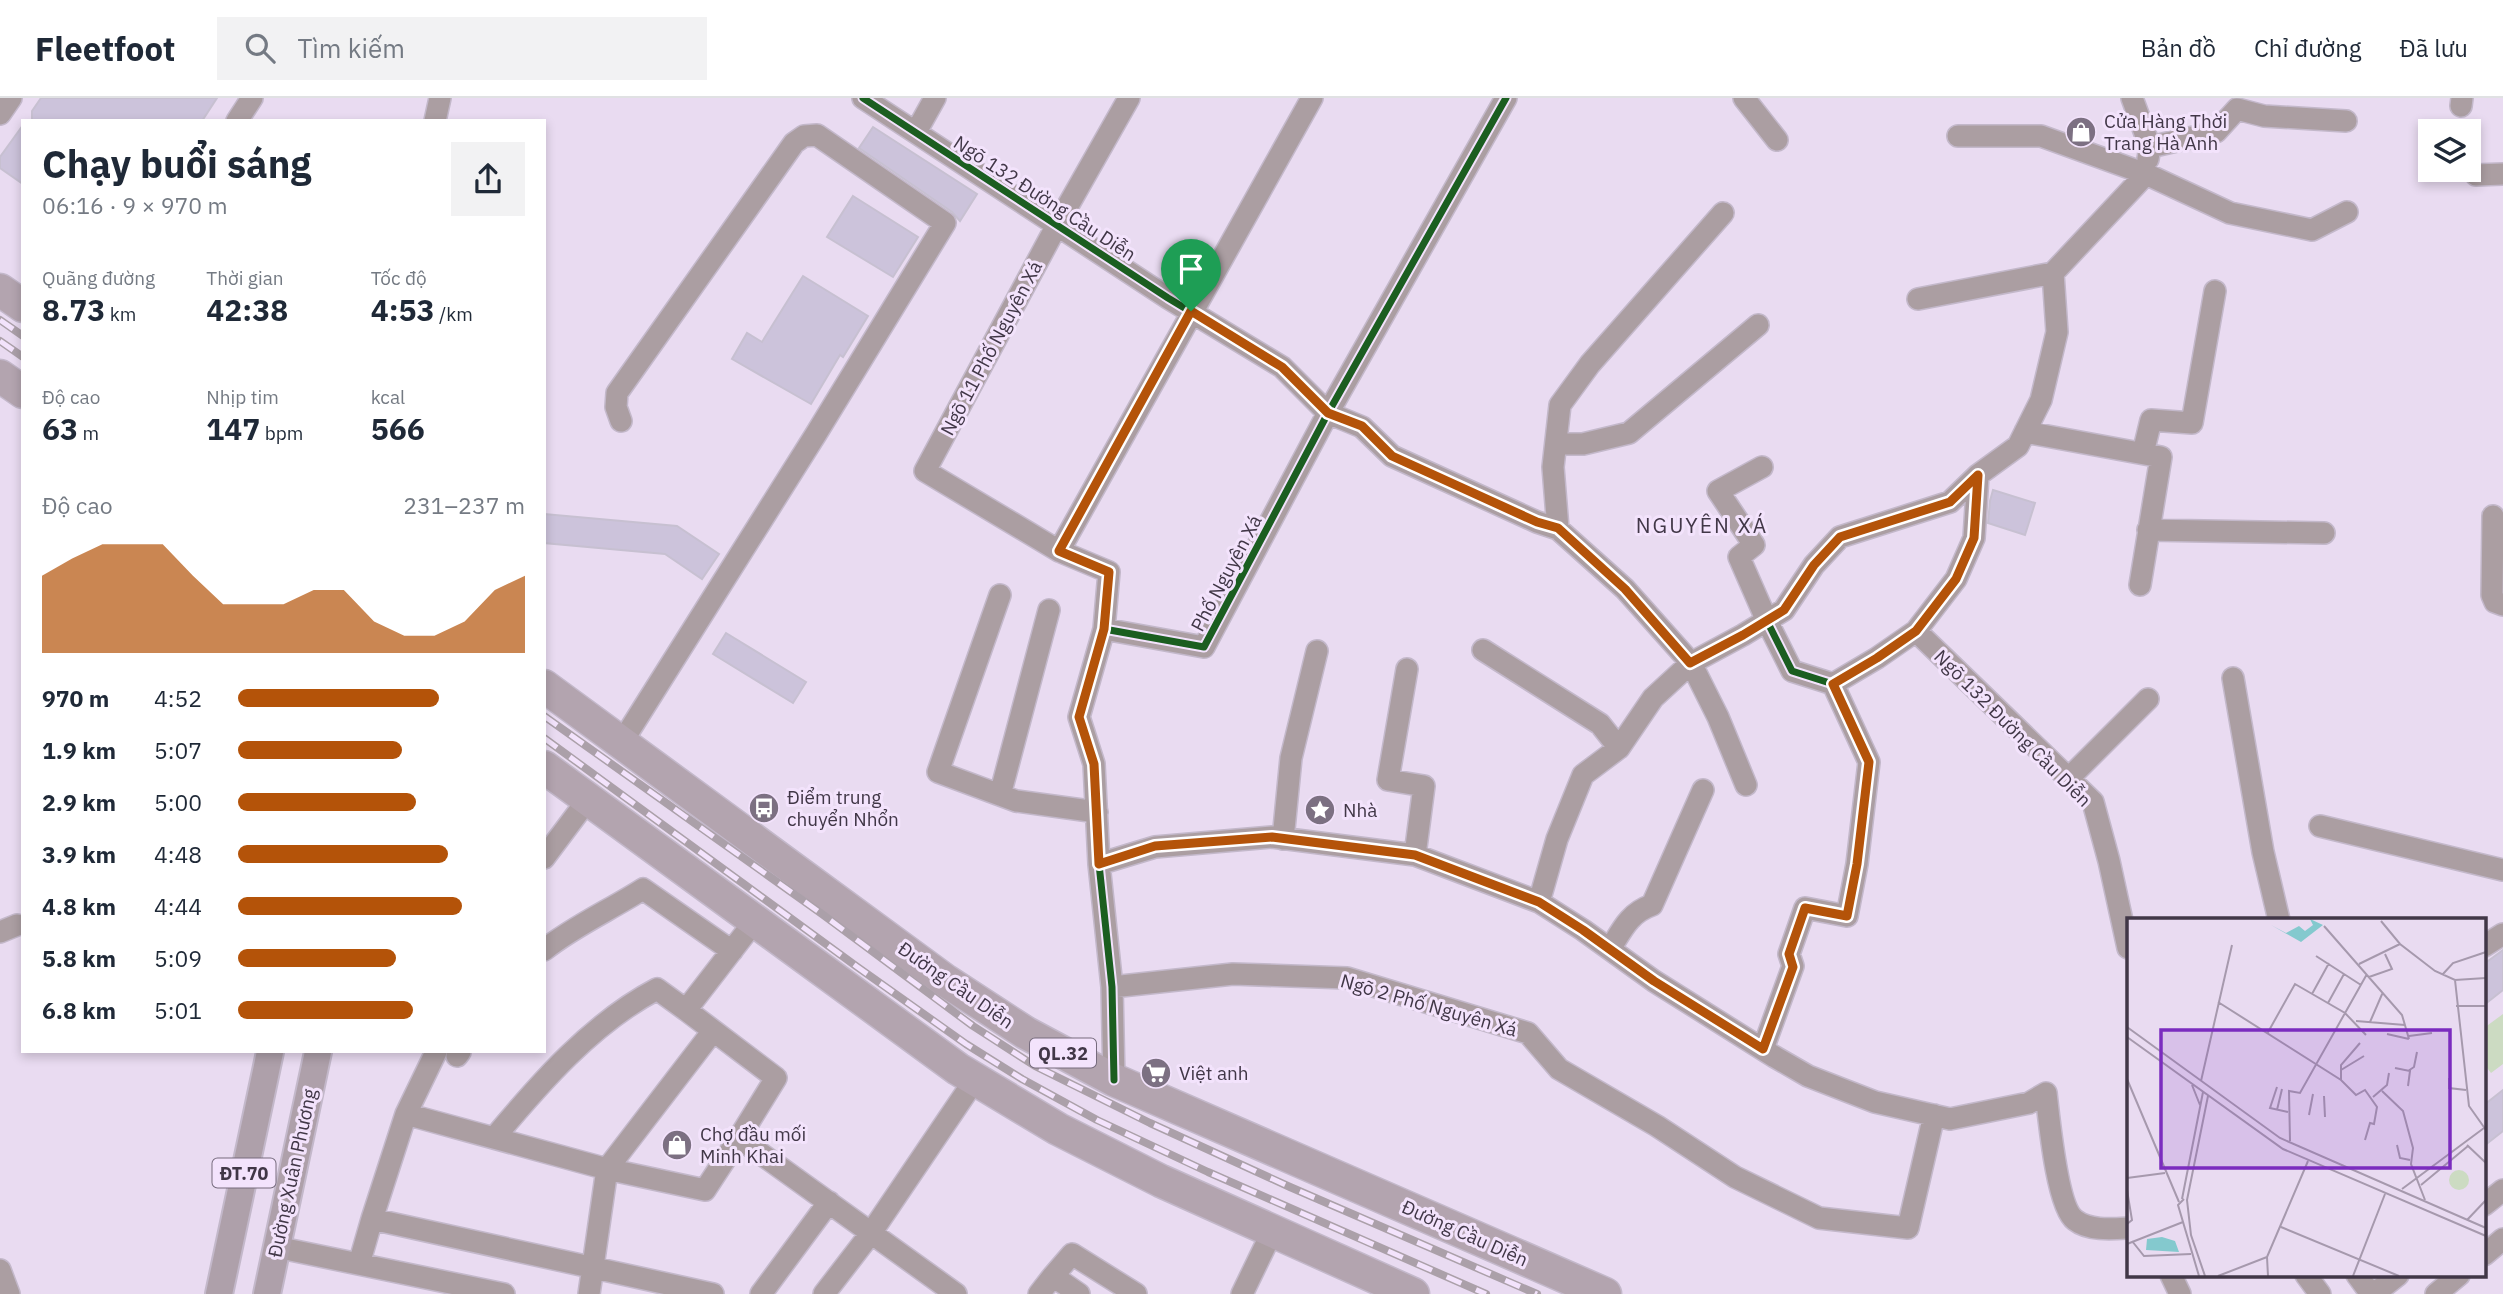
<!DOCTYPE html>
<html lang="vi">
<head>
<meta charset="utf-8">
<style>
	:root { --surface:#fff; --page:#f2f2f3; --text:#1f2937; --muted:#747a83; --line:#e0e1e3; --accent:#b45309 }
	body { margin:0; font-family:"IBM Plex Sans",sans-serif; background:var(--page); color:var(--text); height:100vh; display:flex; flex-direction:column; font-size:26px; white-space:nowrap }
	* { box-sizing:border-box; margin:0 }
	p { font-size:23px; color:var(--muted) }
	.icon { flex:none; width:38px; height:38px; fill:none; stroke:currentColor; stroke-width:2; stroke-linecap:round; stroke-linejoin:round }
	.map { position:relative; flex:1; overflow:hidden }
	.panel { position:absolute; left:21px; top:21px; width:525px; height:934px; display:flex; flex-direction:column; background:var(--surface); border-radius:0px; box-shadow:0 4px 10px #0003 }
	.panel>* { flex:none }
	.fabs { position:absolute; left:2418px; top:21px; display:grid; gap:14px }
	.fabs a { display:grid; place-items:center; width:63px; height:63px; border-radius:0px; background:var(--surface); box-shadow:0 4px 10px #0003; font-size:35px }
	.pin { position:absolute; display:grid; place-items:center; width:60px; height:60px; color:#fff; margin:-72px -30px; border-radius:50% 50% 50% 0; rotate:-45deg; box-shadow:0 0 7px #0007 }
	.pin .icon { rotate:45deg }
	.round { display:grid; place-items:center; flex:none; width:74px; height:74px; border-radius:0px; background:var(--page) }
	.overview { display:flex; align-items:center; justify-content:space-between; height:119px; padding:0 21px }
	h1 { font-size:38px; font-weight:800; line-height:52px }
	.stats { display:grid; grid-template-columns:repeat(3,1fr); gap:10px; height:119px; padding:7px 21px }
	.stats div { display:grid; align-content:center }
	.stats b { font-size:30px; font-weight:800 }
	.stats small { font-size:19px; font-weight:400 }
	.stats p { font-size:19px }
	.chart { height:196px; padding:14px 21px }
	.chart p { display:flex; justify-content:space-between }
	.chart svg { width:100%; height:126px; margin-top:7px; fill:var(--accent); opacity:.7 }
	ul { padding:0 21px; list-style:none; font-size:23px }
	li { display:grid; grid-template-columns:112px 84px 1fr; align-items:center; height:52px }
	li i { height:18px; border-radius:9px; background:var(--accent) }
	header { display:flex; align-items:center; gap:42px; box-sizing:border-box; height:98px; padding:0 35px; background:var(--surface); border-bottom:2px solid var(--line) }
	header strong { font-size:33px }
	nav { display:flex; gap:38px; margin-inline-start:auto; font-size:24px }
	.search { width:490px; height:63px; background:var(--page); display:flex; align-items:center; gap:18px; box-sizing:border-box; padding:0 24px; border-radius:0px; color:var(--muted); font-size:26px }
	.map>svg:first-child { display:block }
	.green { fill:#ccdbc2 }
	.building { fill:#ccc3db; stroke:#c7c0d1; stroke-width:2 }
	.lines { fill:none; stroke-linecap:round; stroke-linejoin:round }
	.minor-casing { stroke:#c3b8ca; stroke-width:24 }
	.major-casing { stroke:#c3b8ca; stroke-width:30 }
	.highway-casing { stroke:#c3b8ca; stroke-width:35 }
	.minor { stroke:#ab9ea2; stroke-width:21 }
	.major { stroke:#aea0aa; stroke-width:26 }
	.highway { stroke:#b3a4af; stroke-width:32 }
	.rail-casing { stroke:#aba0a9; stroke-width:8 }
	.rail { stroke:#f3e3fc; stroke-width:5; stroke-dasharray:16; stroke-linecap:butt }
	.cycleway-casing { stroke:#f3e3fc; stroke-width:11 }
	.cycleway { stroke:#1b5e20; stroke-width:7 }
	.route-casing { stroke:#fff; stroke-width:14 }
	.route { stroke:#b45309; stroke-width:9 }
	.labels { text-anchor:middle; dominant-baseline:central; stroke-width:6; stroke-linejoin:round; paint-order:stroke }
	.shield { fill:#f3e3fc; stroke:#766b7d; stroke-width:2 }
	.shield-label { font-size:18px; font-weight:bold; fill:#413747 }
	.poi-label { font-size:19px; fill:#413747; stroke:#f3e3fc; text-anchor:start }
	.street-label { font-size:19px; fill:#413747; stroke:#f3e3fc }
	.neighbourhood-label { font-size:21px; letter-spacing:2px; fill:#413747; stroke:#f3e3fc }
	.inset-road { fill:none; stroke:#a699ad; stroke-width:2 }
	.view { fill:#7b2cbf; fill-opacity:0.15; stroke:#7b2cbf; stroke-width:3.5 }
	.inset-edge { fill:none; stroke:#413747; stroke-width:3.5 }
</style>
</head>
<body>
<header>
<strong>Fleetfoot</strong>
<div class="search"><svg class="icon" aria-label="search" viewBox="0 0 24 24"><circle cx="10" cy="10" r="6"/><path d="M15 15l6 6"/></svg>Tìm kiếm</div>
<nav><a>Bản đồ</a><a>Chỉ đường</a><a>Đã lưu</a></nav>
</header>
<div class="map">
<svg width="2503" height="1196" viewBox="0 0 2503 1196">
	<rect width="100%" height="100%" fill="#e9dbf1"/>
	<path class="green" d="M2503,916v50l-12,9 -7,-9v-36z"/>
	<path class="building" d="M41,0h176l-15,23h-170v-10z
		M23,27v59l-23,-16v-11z
		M873,29l104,67 -17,27 -8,-9 -93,-64z
		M853,98l65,41 -25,40 -66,-40z
		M803,178l65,40 -25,41 -3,-2 -29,49 -79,-45 15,-26 15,9z
		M1993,392l42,13 -10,32 -37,-12 2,-22z
		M544,416l133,12 42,28 -17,25 -37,-25 -121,-11z
		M726,535l80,49 -13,21 -80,-49z
		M2503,852v40l-19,15v-41z
		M2503,992v41l-19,15v-41z"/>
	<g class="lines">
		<g class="minor-casing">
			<path id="minor" d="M863,0l305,200 114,69 46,46 34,14 30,29 145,66 21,7 67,60 66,74 27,54 28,68
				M1744,0l33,42
				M2132,0l18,49 -2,12
				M2461,8l1,-8
				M0,16l11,-16
				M237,23l15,-23
				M435,23l5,-23
				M916,34l19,-34
				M1958,38h83l105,38 84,39 82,17 35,-18
				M2150,49l66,-15 21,-23 27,7 82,5
				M2476,77l27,-1
				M1918,201l135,-26
				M621,323l-5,-14 1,-14 177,-250 10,-7 13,-1 128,88 -129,211 -194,308
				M2025,334l136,25 -21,128
				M1556,346h27l46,-11 129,-108
				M2143,355l8,-33 41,3 23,-132
				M1762,369l-44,24 36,54 -15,12 28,64 25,50 41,13 44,-26 39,-27 40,-52 18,-41 4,-63
				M2493,418l-1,79 3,7 8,3
				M1558,431l-5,-62 7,-62 30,-41 133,-151
				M2148,432l176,3
				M1059,453l253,-453
				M1000,497l-62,177 78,29 81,11
				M1104,531l5,-57 -50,-21 -134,-80 132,-246 72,-127
				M1916,533l177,171 16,59 19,87
				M1483,552l117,74 19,24
				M1407,571l-19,111 36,6 -9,69
				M2233,580l30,174 16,68
				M2068,681l80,-80
				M1000,697l49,-185
				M2320,728l183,44
				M1283,741l8,-81 26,-107
				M544,760l45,-60
				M1099,766l56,-17 117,-10 143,18 124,47 44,28 71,51 121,76 33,19 67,26 75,17 79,-16 17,-10c3,25 11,114 29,127 14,11 37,9 53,8
				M1539,804l18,-63 26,-64 36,-27 34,-50 38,-35 52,-28 41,-25 30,-45 26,-28 110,-35 28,-27 40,-29 23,-46 16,-68 -4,-59 93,-99
				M0,834l17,-7
				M2484,848l19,-12
				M1610,851c12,-19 19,-36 42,-44l51,-115
				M544,852c30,-24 66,-40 99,-61l89,62
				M1112,889l121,-13 114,4 181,55 31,36 98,57 78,51 84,41 89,10 26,-113
				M686,912l90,68 -37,60
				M1763,951l30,-83 -4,-12 16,-46 42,8 10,-52 12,-102 -36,-78
				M436,954l-30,62 -34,105 341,75
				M457,958l3,-4
				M1114,982l-2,-93 -13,-123 -5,-100 -15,-47 25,-88 100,18 124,-234 178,-315
				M406,1016l201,55 98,21 34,-52 217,156
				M494,1040c46,-55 98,-115 163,-149l29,21 68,-88
				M2484,1107l19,-15
				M276,1149l228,47
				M2484,1157l19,-16
				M359,1166l13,-45
				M0,1172l9,24
				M2171,1177l9,19
				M2306,1177l14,19
				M2357,1177l14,19
				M1053,1178l19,-22 64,40
				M589,1196l18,-125 106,-138
				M761,1196l68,-92
				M824,1196l47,-61 105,-155
				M1039,1196l14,-18 26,18
				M1242,1196l30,-62
				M2374,1196l24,-19
				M2436,1196l23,-19"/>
		</g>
		<g class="major-casing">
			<path id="major" d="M219,1196l51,-242
				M267,1196l51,-242"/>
		</g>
		<g class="highway-casing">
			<path id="highway" d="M0,192l23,16
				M0,278l23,16
				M544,588l402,295 80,52 88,47 491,214
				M544,669l414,302 100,60 103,52 252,113"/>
		</g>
		<use href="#minor" class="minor"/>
		<use href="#major" class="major"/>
		<use href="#highway" class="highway"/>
		<g class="rail-casing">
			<path id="rail" d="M0,222l23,16
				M0,243l23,16
				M544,618l278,198 151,112 62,40 115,57 140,64 247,107
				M544,640l312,228 110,78 56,35 75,41 111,52 278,122"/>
		</g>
		<use href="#rail" class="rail"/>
		<g class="cycleway-casing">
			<path id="cycleway" d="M863,0l305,200 114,69 46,46 34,14 30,29 145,66 21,7 67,60 66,74 76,-42 25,50 41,13 44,-26 39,-27 40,-52 18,-41 4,-63
				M1114,982l-2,-93 -13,-123 -5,-100 -15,-47 25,-88 100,18 124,-234 178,-315"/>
		</g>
		<use href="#cycleway" class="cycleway"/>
	</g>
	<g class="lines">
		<g class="route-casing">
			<path id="route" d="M1191,213l91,56 46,46 34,13 30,30 145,66 21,6 67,61 65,74 53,-28 41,-25 30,-45 26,-28 110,-35 28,-27 -4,63 -18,41 -40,52 -39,27 -44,26 36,78 -12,102 -10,52 -42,-8 -16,46 4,13 -30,82 -109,-68 -71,-51 -44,-28 -124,-47 -143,-18 -117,9 -56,18 -5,-100 -15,-47 25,-88 5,-57 -50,-21z"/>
		</g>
		<use href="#route" class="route"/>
	</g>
	<defs>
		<g id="shop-disc" transform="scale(1.575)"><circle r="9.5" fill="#7c7082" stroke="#f3e3fc"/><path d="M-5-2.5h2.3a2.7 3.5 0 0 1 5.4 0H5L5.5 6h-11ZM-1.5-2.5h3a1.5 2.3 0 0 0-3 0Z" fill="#fff"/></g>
		<g id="bus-disc" transform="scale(1.575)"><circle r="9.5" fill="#7c7082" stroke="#f3e3fc"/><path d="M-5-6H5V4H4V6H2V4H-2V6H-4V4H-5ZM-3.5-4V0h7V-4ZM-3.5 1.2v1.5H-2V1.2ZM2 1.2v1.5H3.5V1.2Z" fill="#fff"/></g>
		<g id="sight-disc" transform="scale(1.575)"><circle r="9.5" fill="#7c7082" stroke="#f3e3fc"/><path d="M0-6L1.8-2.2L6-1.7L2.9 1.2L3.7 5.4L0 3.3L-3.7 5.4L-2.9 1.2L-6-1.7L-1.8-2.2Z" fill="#fff"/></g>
		<g id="supermarket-disc" transform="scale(1.575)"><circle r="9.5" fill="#7c7082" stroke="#f3e3fc"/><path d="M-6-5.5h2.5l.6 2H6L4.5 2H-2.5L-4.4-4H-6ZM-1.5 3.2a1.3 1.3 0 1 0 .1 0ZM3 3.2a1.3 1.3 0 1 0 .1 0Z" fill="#fff"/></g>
	</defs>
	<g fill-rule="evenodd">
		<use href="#shop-disc" x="2081" y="34"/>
		<use href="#bus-disc" x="764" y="710"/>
		<use href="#sight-disc" x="1320" y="712"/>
		<use href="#supermarket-disc" x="1156" y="975"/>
		<use href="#shop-disc" x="677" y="1047"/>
	</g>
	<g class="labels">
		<g class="shield">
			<rect x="1030" y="940.5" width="66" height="29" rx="5"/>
			<rect x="212.5" y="1060.5" width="63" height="29" rx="5"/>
		</g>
		<g class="shield-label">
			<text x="1063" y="955">QL.32</text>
			<text x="244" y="1075">ĐT.70</text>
		</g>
		<g class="poi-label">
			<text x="2104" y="23">Cửa Hàng Thời<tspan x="2104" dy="22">Trang Hà Anh</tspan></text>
			<text x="787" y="699">Điểm trung<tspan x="787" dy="22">chuyển Nhổn</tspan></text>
			<text x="1343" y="712">Nhà</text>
			<text x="1179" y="975">Việt anh</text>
			<text x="700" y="1036">Chợ đầu mối<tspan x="700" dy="22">Minh Khai</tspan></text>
		</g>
		<g class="street-label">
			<text transform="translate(1045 100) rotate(33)">Ngõ 132 Đường Cầu Diễn</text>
			<text transform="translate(991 250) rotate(-62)">Ngõ 11 Phố Nguyên Xá</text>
			<text transform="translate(1226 475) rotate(-62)">Phố Nguyên Xá</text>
			<text transform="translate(2013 630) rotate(45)">Ngõ 132 Đường Cầu Diễn</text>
			<text transform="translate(956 887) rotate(35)">Đường Cầu Diễn</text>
			<text transform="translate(1429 907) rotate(16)">Ngõ 2 Phố Nguyên Xá</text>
			<text transform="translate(292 1075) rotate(-78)">Đường Xuân Phương</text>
			<text transform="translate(1465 1135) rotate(24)">Đường Cầu Diễn</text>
		</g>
		<g class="neighbourhood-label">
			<text x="1702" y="427">NGUYÊN XÁ</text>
		</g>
	</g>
	<g transform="translate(2127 820)">
		<rect width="359" height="359" fill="#e9dbf1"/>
		<path d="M322 262a10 10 0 1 1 20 0a10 10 0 1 1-20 0Z" fill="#ccdbc2"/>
		<path d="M183,1l13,6 -22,17 -30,-17 15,8 13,-7 6,5 8,-6zM35,319l13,4 4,11 -33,-2 1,-11z" fill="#84c9ce"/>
		<path class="inset-road" d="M254,3l19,23 35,27 20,9 31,-2M197,8l78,89 7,24M189,38l45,29M232,46l41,-20M316,56l10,-11 33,-11M242,59l23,-8 -7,-15M328,62l14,126 17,24M185,76l17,-31M91,84l123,78 15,15 9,-5 12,17 -3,17 -4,-1 -5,17M201,85l16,-29M329,88h30M229,103l49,4M243,104l13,-30M0,109l153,111 206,90M140,116l28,-50 50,29 21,22M260,116l22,5M282,118l23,-3M0,119l156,112 203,87M268,150l15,3 -2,15M214,152l23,-14M281,153l6,-4 3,-15M322,160v10l17,2M0,161l52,123M214,162v-15l19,-22M74,163l31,-136M65,167l8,20M150,169l-7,21 18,4M255,173l21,20 10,37 -2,16 14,36M197,178l1,21M246,179l14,-12 2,-12M150,192l5,-21M182,197l4,-21M163,223l-1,-50 11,2 67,-119M270,227l3,13 10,2M340,227l19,18M0,260l38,-5M294,267l47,-39M275,271l82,-61M0,272l5,30 -5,4M55,281l21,-107M57,281l-6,6 21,71M340,302l19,-20M154,309l118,49M5,323l12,15 47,-2M0,326l56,-22M78,358l-14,-41 -4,-35 21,-104M91,358l49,-19M141,358l-1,-19 41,-96M226,358l32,-82"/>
		<path class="view" d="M34,112h289v138h-289z"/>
		<rect width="359" height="359" class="inset-edge"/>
	</g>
</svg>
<div class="fabs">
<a><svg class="icon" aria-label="layers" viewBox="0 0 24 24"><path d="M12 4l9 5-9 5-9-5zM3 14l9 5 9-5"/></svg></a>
</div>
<div class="pin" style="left:1191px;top:213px;background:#1e9e55"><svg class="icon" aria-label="arrive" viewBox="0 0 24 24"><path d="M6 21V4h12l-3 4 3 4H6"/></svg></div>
<section class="panel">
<div class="overview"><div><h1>Chạy buổi sáng</h1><p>06:16 · 9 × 970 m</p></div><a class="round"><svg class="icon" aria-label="share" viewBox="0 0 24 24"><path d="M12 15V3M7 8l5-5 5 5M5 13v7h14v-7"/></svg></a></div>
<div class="stats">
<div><p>Quãng đường</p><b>8.73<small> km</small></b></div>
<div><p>Thời gian</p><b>42:38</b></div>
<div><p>Tốc độ</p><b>4:53<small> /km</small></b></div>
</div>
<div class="stats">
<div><p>Độ cao</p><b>63<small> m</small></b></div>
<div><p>Nhịp tim</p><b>147<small> bpm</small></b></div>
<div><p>kcal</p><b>566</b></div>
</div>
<div class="chart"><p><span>Độ cao</span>231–237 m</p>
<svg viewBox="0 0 160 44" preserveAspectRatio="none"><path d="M0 44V17L10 11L20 6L30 6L40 6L50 17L60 27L70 27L80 27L90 22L100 22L110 33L120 38L130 38L140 33L150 22L160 17V44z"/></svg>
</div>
<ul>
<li><b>970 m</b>4:52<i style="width:70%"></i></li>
<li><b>1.9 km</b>5:07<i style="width:57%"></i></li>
<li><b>2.9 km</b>5:00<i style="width:62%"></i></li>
<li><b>3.9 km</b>4:48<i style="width:73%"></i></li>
<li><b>4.8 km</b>4:44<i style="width:78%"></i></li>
<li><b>5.8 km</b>5:09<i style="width:55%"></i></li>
<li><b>6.8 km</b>5:01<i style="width:61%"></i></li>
</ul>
</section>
</div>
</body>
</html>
